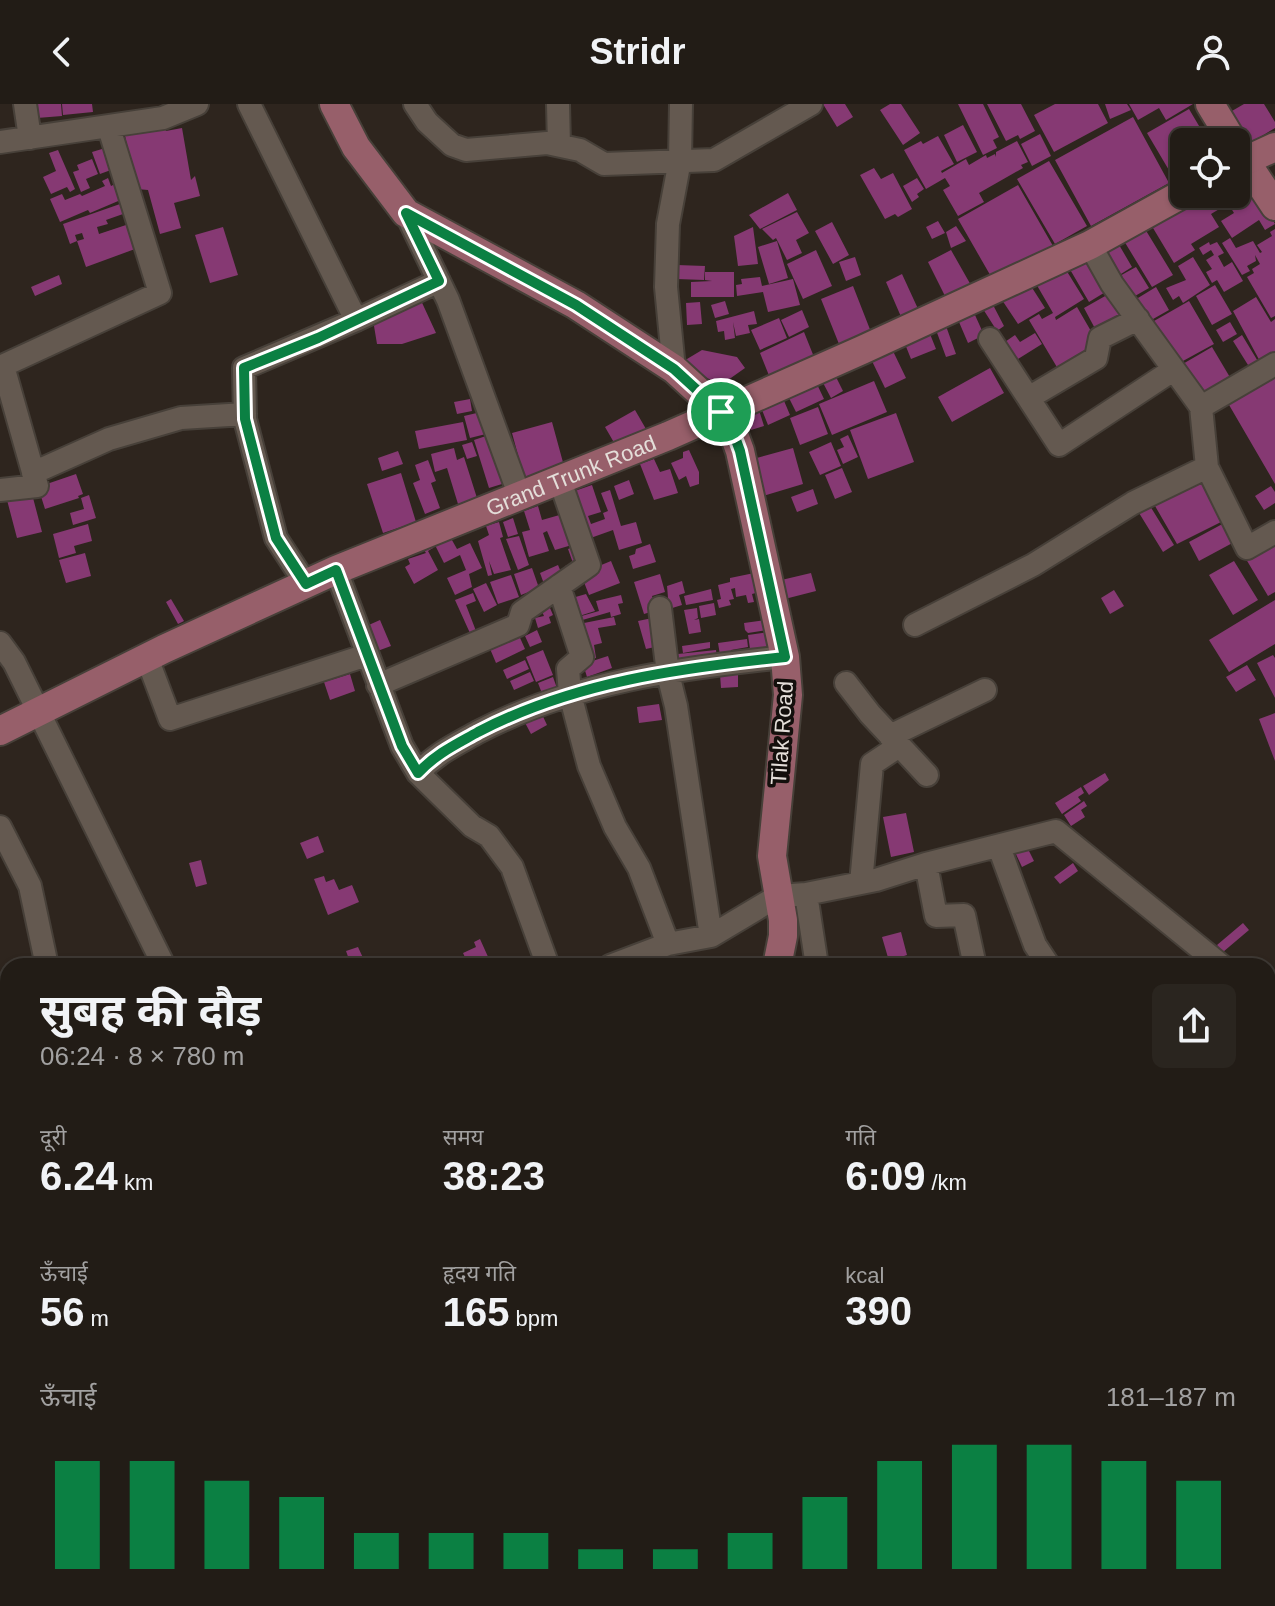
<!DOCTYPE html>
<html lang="hi">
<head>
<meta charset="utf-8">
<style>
	:root { --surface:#221c16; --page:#2a251f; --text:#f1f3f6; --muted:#a2a1a1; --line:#3f3a35; --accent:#0b8043 }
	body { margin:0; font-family:Helvetica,"Noto Sans Devanagari",sans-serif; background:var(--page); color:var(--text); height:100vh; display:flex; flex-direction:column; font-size:30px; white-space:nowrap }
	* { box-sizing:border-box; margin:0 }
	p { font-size:26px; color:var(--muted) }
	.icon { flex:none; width:44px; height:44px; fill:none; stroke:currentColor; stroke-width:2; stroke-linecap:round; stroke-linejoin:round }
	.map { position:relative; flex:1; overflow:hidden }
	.drawer { position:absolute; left:0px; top:854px; width:1276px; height:648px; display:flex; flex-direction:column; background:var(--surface); border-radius:24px 24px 0 0; box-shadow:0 2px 6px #0004,0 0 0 2px var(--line) }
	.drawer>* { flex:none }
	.controls { position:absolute; left:1170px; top:24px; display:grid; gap:16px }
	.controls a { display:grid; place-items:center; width:80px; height:80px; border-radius:12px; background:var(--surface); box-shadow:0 2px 6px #0004,0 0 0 2px var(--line); font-size:40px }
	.pin { position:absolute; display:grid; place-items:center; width:68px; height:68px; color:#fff; margin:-34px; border:4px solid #fff; border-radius:50%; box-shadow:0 2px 8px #0007 }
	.round { display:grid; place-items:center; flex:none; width:84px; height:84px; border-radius:12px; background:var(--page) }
	.head { display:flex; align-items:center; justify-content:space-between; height:136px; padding:0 40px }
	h1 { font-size:44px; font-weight:700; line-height:60px }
	.figures { display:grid; grid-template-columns:repeat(3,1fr); gap:12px; height:136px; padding:8px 40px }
	.figures div { display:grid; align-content:center }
	.figures b { font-size:40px; font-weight:700 }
	.figures small { font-size:22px; font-weight:400 }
	.figures p { font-size:22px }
	.chart { height:224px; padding:16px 40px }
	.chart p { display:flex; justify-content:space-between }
	.chart svg { width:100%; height:144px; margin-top:8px; stroke:var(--accent); stroke-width:6 }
	header { display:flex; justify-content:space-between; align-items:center; height:104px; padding:0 40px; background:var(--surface); font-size:36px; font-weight:700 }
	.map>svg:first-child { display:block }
	.building { fill:#863973 }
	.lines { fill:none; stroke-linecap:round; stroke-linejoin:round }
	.minor-casing { stroke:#474039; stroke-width:26 }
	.major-casing { stroke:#474039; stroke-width:32 }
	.minor { stroke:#645950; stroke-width:22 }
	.major { stroke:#975f6a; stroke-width:28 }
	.route-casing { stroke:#fff; stroke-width:16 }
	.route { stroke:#0b8043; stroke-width:10 }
	.labels { text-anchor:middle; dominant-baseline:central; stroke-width:7; stroke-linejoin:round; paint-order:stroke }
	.street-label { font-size:22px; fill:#e4ded9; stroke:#130f0c }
</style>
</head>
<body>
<header><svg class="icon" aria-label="back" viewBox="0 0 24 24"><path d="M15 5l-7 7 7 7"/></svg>Stridr<svg class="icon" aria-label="person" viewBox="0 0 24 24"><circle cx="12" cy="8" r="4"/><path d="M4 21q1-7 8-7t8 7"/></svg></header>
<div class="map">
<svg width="1275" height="1502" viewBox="0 0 1275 1502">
	<rect width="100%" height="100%" fill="#2e251e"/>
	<path class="building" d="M35,0h26l1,12 -25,2z
		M62,0h30l1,8 -30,3z
		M823,0h22l8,13 -16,10z
		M890,0h11l19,29 -17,12 -23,-35z
		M958,0h25l16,33 -6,3 4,8 -14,7z
		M987,0h34l14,27 -15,8 -2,-4 -12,6z
		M1055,0h43l10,19 -54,29 -20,-37z
		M1105,0h22l4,6 -21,9z
		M1129,0h64l-27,16 -7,-12 -21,12z
		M1244,0h20l11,18v6l-31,19 -19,-32z
		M1189,5l16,27v6h-21v28l-11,7 -26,-44z
		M1133,13l36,66 -78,43 -36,-66z
		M963,21l14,27 -20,10 -13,-27z
		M164,22l2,5 16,-3 9,52 4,-4 5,20 -26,7 7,25 -21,6 -12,-44 -11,-1 -12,-53z
		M1040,30l11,22 -19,10 -11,-22z
		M938,32l16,28 -13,7 1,2 24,-14 3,6 17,-10 1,3 8,-4 1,3v-5l21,-11 11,21 -7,3 2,3 -44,25 5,9 -26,14 -15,-26 7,-4 -5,-8 -19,11 -22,-39 17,-9 2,3z
		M112,42l7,21 -19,7 -8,-22z
		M58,46l17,39 -5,3 -3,-5 -16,7 -8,-17 13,-6 -7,-18z
		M92,55l6,15 -12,5 4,9 -9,4 -8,-20 6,-2 -2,-5z
		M1049,57l38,65 -32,18 -38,-65z
		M874,64l7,11 12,-6 19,36 -14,8 -3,-3 -10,5 -25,-44z
		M108,74l3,8 6,-3 13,13 -40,17 -2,-3 -28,12 -10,-23 12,-5 3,6 15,-6 2,2 23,-10 -3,-5z
		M917,74l7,11 -7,5 2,3 -7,5 -9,-16z
		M1238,74l2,2 5,-2 17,22 13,24 -10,6 -6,-10 -27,18 -11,-17 13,-8 -12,-19h14v-15z
		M1018,81l35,61 -60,34 -35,-61z
		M788,89l9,17 -37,19 -11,-14z
		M1202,90h17l7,11 -15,9 8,13 -28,17 4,6 -21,13 -21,-35 10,-6 -4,-6z
		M120,100l3,10 -17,6 2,4 -11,3 2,7 27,-9 9,24 -49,18 -9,-26 7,-2 -2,-6 -7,2 2,6 -7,3 -7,-20z
		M797,108l12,21 -13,7 6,13 -15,7 -11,-22 -3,2 -11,-11z
		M938,117l7,12 -13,6 -6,-12z
		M832,118l17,33 -16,9 -18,-33z
		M1142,120l31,51 -21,12 -31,-51z
		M956,122l10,15 -15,7 -5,-16z
		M223,123l15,48 -28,8 -15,-48z
		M753,123l5,37 -20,2 -4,-30z
		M1275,125v87l-4,2 -24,-41 7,-4 -2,-4 8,-5 -5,-9 1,6 -9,5 3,5 -8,4 -20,-32 8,-5 6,10 17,-7 7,12 2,-1 -5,-7 15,-9 -2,-4z
		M1115,134l17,29 -19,12 -12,-33z
		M777,137l11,37 -19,6 -11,-37z
		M1209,138l1,3 7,-3 7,11 -6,3 6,11 8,-5 11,19 -19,11 -7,-12 -5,3 -6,-11 6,-3 -6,-9 8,-5 -3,-5 -8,5 -4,-7z
		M816,146l16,36 -29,13 -16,-35z
		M951,146l21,37 -26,11 -18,-36z
		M1091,148l21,36 -23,14 -21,-36z
		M855,153l6,18 -15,6 -7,-19z
		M1193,153l17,28 -27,18 -4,-7 -6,4 -7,-12 20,-8 -8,-14z
		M677,161l28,1 -1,14 -27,-1z
		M1063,161l21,34 -29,18 1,3 21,-13 18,31 -1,13 -33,23 -32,-54 10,-6 3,5 11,-6 -18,-31z
		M1136,163l13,21 -21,12 -12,-22z
		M705,168h29v25h-43v-15l21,-1 -7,-1z
		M902,170l17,37 -17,8 -16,-37z
		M59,171l3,9 -27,12 -4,-9z
		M760,173l2,9 31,-7 7,26 -32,7 -5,-20 -26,4 -1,-11 6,-1 -1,-5z
		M1029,179l16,25 -27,16 -16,-24z
		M1215,181l17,29 -20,11 -16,-29z
		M853,182l18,46 -32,12 -18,-45z
		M1156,183l13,23 -23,13 -13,-22z
		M1114,187l15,27 -30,18 -15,-28z
		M418,190l18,39 -34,11h-25l-5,-30z
		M1256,193l15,25 4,-3v41l-12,7 -30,-56z
		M725,197l4,13 -14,4 -4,-13z
		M1189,197l25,43 -42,23 -25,-42z
		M700,198l2,22 -15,1 -1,-22z
		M992,199l12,23 -7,5 -14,-22z
		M802,206l7,17 -20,10 -8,-17z
		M754,207l3,13 -9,1 2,8 -14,3 -3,-14 2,16 -10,2 -1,-9 -6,1 -2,-11z
		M975,211l9,20 -16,8 -9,-21z
		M779,214l8,20 -27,12 -9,-20z
		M1230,218l7,12 -14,8 -7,-12z
		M946,222l10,28 -10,3 -10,-27z
		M804,228l10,25 -44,21 -10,-25z
		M1035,229l7,11 -32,20 -8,-20 13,-9 5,7z
		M930,230l6,15 -25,10 -6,-15z
		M1242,231l20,33 -9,5 -20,-32z
		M1212,243l19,32 -32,18 -18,-32z
		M892,245l14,29 -21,10 -14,-29z
		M702,246l35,7 8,11 -24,17 -20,-10 -8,5 -11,-18z
		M990,264l14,25 -52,29 -14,-25z
		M1275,264v116l-50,-86z
		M834,269l9,18 -12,7 -10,-19z
		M815,276l9,19 -28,13 -9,-18z
		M874,277l13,31 -55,23 -13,-31z
		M782,292l8,19 -22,10 -8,-20z
		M470,295l2,12 -15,3 -3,-12z
		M758,303l6,19 -13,4 -7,-18z
		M818,303l10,27 -28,11 -10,-27z
		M635,306l11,19 -30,17 -11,-19z
		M481,308l5,22 -16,4 -6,-22z
		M896,309l18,49 -46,17 -18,-49z
		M463,318l4,18 -48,9 -4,-18z
		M552,318l12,44 -40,11 -12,-44z
		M848,331l10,22 -15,7 -6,-14 7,-3 -4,-8z
		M486,332l16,48 -13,4 -15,-48z
		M472,338l5,14 -10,3 -5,-14z
		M831,338l10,24 -21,9 -11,-23z
		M454,344l3,12 7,-3 13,41 -19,6 -11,-36 -12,4 -4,-18z
		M793,344l10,36 -40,12 -10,-37z
		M689,346l10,22v12l-9,3 -4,-11 -7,4 -8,-17 12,-5v-6z
		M398,347l5,13 -21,7 -4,-13z
		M654,355l6,13 10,-3 8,24 -24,7 -14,-36z
		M428,356l8,21 -5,2 9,25 -15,6 -12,-31 7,-3 -5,-15z
		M842,364l10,24 -17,7 -10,-24z
		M1204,368l23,47 -50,25 -26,-45z
		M401,369l15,49 -33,11 -16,-49z
		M76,370l7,20 -5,2 1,2 -34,11 -7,-22z
		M629,376l5,14 -15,6 -5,-14z
		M592,381l9,27 -13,4 3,8 14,-5 -2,-6 5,-2 -7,-18 9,-3 11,36 15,-4 6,21 -23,7 -6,-20 -28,10 -16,-47z
		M1271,382l4,6v11l-11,7 -9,-14z
		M813,385l5,15 -21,8 -6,-15z
		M32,390l10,38 -25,6 -10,-38z
		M89,391l7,23 -23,7 -3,-12 14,-4 -3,-11z
		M1147,397l27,44 -11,7 -27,-44z
		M538,402l4,14 21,-6 19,28 -27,8 -8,-19 -4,2 6,18 -20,6 -7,-25 8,-2 -6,-19z
		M513,414l5,16 -10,3 -5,-15z
		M1228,417l10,19 -39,21 -10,-19z
		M499,418l4,15 -3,1 11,32 -17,4 -5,-13 3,14 -4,1 -10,-35 11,-6 -3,-9z
		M88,420l4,17 -18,5 2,7 -17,5 -6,-24z
		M448,429l9,16 13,-6 12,25 -13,6 3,13 -17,8 -8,-17 19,-8 -6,-15 -16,8 -11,-22z
		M519,432l10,29 -11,5 -12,-31z
		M1275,434v54l-7,4 -25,-42z
		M427,437l6,7 -5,3 10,19 -24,14 -9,-17 5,-3 -2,-5 18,-6 -7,-10z
		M584,439l10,25 17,-7 9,22 -31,12 -7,-18 -11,4 -6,-15 8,-3 -5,-14z
		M650,440l6,18 -23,7 -4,-13 6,-2 1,-5z
		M85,449l6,23 -25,7 -7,-23z
		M1234,457l24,39 -25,15 -24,-40z
		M558,461l8,19 -19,8 -7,-19z
		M532,464l7,20 -18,7 -7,-21z
		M759,468l4,19 -11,3 2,8 -6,1 -2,-8 -10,2 -1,-9 -4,1 3,10 -5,1 2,5 -12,3 -2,-8 4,-1 -3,-14 12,-3v-4z
		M811,469l5,18 -39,10 -4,-19z
		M660,470l5,18 -13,4 5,14 -13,4 -10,-32z
		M511,471l8,22 -21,7 -8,-22z
		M682,477l3,12 -6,2 3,10 -13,4 -2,-23z
		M486,479l11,22 -13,7 -11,-23z
		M711,485l2,11 -27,5 -2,-9z
		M1114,486l10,16 -14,8 -9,-16z
		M473,489l3,8 -10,4 10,26 33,-16 6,11 -41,16 -19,-42z
		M586,490l9,17 -19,6 -4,-19z
		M621,491l2,8 -5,1 3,10 -10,3 -1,-5 -31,9 -1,-4 21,-6 -3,-10z
		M171,495l13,22 -6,3 -12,-22z
		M1275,496v44l-46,28 -20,-32z
		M547,497l6,14 -4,2 2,6 -13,5 -3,-10 9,-2 -5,-11z
		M714,499l2,12 -15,3 -2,-12z
		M697,504l1,10 -4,2 5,-1 2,13 -12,2 -5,-24z
		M614,513l2,8 -18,3 4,15 -8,2 2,13 -10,2 -7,-36z
		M657,513l2,29 -13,3 -8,-28z
		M380,516l11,26 -19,7 -10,-25z
		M766,516l2,10 -20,3 -3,-3 -1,-7z
		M537,526l5,12 -12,5 -5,-11z
		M517,527l8,18 -29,14 -8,-19z
		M769,528l3,18 -25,10 -1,-10 4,-1 -2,-14z
		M747,535l1,8 -17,3 1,9 -11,2 -3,-18z
		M710,538v6l-27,5 -1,-7z
		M543,546l10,25 -17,7 -10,-25z
		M716,546l1,8 -37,9 -2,-13z
		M1273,551l2,3v40l-18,-35z
		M608,552l4,12 -25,9 -4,-13z
		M525,556l4,9 -22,10 -4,-9z
		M1247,561l9,15 -20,12 -10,-15z
		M530,568l4,9 -20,9 -4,-9z
		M738,569v14l-17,1 -1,-14z
		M350,570l5,17 -25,9 -6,-18z
		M553,573l5,14 -15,5 -5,-13z
		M659,600l3,16 -23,3 -2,-16z
		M539,604l8,17 -16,9 -9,-17z
		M1275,609v48l-16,-42z
		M1105,669l4,7 -20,15 -6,-9z
		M1081,683l3,6 -6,4 3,4 -19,13 -7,-11z
		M1084,697l3,5 -6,4 4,7 -14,9 -7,-11z
		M906,709l8,39 -23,5 -8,-40z
		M318,732l6,16 -17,7 -7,-16z
		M1026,741l8,16 -12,6 -8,-17z
		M201,756l6,24 -11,3 -7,-24z
		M1073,759l5,8 -18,13 -6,-7z
		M324,772l2,6 8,-3 5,11 13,-5 7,17 -31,13 -14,-36z
		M1243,819l6,7 -26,22 -6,-7z
		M901,828l6,23 -18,6 -7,-24z
		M480,835l9,20 -20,7 -6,-13 13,-6 -2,-5z
		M358,843l6,13 -13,5 -5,-14z
		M1268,969l7,14v22l-7,4z
		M1273,1014l2,6v31l-7,-16v-19z
		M8,1252v44l-4,1 -4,-23 6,-1 -3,-20z
		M1268,1259l4,6 3,21 -1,55 -6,-25z
		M8,1384v25l-8,2v-24z
		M82,1494h21l2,8h-29l-2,-5z
		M399,1494h38v3l-28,5v-3l-9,1z
		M544,1494h40l1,8h-41z
		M590,1494h33l1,8h-34z
		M627,1494h65v8h-64z
		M843,1494l1,8h-22l-1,-7z
		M882,1494h12l1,4 13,-3 1,7h-26z
		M947,1494h28v8l-28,-1z
		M1003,1494h27l1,8h-27z"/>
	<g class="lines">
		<g class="minor-casing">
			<path id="minor" d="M25,0l5,34
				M249,0l107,216 -112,48 1,51 31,119 30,46
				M415,0l12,18 25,23 14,5 81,-7 33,7 24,14 110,-4 97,-56
				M558,0l1,41
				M0,38l163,-24 34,-14
				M406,109l42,87 72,197
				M1090,141l22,39 89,123 6,60 40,81 28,-16
				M356,216l83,-39
				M990,235l69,106 114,-75
				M0,263l160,-74 -51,-165
				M674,265l-8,-82 2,-63 12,-64 1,-56
				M1030,293l66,-39 4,-20 38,-19
				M1201,303l74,-43
				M33,369l76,-34 72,-21 64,-4
				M0,386l37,-4 -34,-120
				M336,466l66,176 16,27 54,53 17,10 23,31 36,99
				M559,482l23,71 -14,12 2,25 19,72 26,61 24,41 29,76
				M660,504l8,66 8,32 35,230
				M915,521l118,-60 100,-62 74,-36
				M0,539l14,19 150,304
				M147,554l23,61 197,-64
				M846,579l24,31 57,61
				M378,581l140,-60 4,-13 67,-47 -29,-84
				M890,632l95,-46
				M418,669c19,-20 37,-28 60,-41 96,-50 202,-64 307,-75
				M0,723l30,59 17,80
				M999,743l36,98 14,21
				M926,760l10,52 28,-1 11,51
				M861,779l11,-119 27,-18
				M806,790l11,72
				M610,862l58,-22 43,-8 67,-40 28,-2 70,-14 50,-16 130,-33 166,135
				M1268,899l7,6
				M0,916l8,-2
				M0,1073l8,-1
				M0,1122l8,-2
				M0,1171l8,-1
				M0,1421l8,-2
				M199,1494h6
				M1039,1494l1,8
				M148,1502l16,-8
				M587,1502l1,-8"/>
		</g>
		<g class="major-casing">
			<g id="major">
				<path d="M334,0l22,43 50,66 170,92 98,64 47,43 11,17 8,22 45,206 3,38 -16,161 11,64v16l-6,30"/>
				<path d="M1210,0l23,38"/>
				<path d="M1236,43l39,59"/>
				<path d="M1236,61l39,-18"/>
				<path id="s1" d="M0,627l164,-82 172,-79 332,-134 194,-86 228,-105 94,-52"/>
				<path d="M1268,945l7,-3"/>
				<path d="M727,1494l1,8"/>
			</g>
		</g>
		<use href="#minor" class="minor"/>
		<use href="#major" class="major"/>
	</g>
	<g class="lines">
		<g class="route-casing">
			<path id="route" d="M406,109l170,92 98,64 47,43 11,17 8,22 45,206c-105,11 -211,25 -307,75 -23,13 -41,21 -60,41l-16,-27 -66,-176 -30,14 -30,-46 -31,-119 -1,-51 74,-30 121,-57z"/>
		</g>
		<use href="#route" class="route"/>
	</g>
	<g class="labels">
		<g class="street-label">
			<text stroke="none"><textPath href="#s1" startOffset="626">Grand Trunk Road</textPath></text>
			<text transform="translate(782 629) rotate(-86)">Tilak Road</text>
		</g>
	</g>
</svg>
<div class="controls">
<a><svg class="icon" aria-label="locate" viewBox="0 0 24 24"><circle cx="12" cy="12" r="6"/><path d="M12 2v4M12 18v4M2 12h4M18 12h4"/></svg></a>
</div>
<div class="pin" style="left:721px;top:308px;background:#1e9e55"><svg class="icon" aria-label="arrive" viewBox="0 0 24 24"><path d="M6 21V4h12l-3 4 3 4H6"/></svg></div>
<section class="drawer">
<div class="head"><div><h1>सुबह की दौड़</h1><p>06:24 · 8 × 780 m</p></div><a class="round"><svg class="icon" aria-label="share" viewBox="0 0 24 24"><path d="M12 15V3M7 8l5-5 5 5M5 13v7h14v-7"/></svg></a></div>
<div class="figures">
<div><p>दूरी</p><b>6.24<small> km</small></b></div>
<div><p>समय</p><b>38:23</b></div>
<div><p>गति</p><b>6:09<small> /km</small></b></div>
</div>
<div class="figures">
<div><p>ऊँचाई</p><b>56<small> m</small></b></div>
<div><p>हृदय गति</p><b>165<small> bpm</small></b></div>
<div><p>kcal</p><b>390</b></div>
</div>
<div class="chart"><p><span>ऊँचाई</span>181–187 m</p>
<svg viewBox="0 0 160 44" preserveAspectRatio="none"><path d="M5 44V11M15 44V11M25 44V17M35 44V22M45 44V33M55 44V33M65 44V33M75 44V38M85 44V38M95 44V33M105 44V22M115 44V11M125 44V6M135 44V6M145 44V11M155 44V17"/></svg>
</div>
</section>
</div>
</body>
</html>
